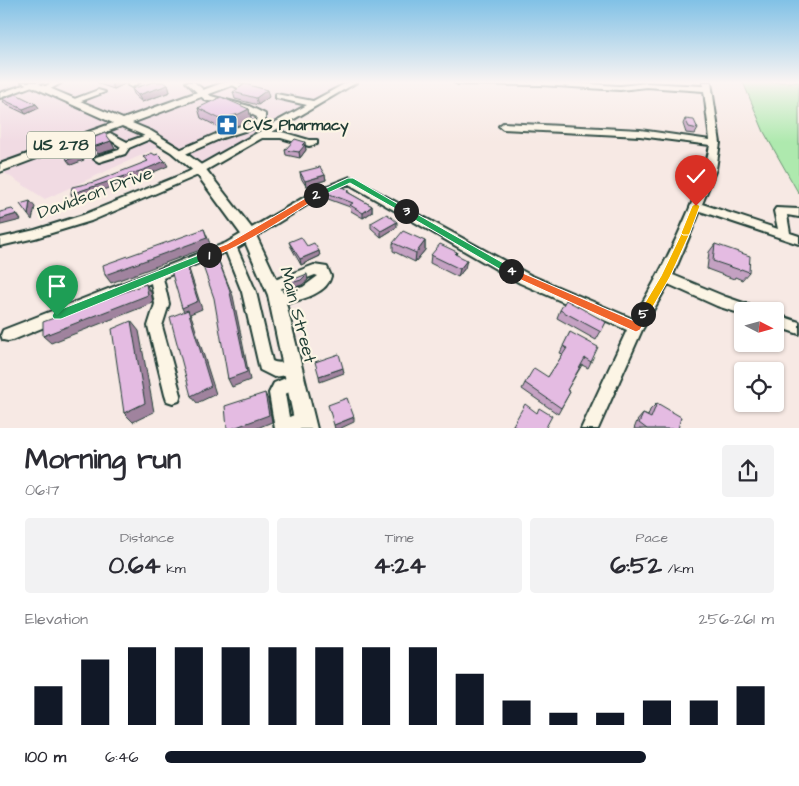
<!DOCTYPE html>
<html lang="en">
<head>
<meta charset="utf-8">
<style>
	:root { --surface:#fff; --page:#f2f2f3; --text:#2b2b33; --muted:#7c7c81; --accent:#111827 }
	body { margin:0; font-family:"Architects Daughter",sans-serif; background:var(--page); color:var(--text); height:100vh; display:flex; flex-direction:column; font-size:19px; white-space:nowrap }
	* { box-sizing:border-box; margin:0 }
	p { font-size:16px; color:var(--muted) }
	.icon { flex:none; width:28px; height:28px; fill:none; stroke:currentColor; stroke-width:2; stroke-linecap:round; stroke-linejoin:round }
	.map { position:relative; height:428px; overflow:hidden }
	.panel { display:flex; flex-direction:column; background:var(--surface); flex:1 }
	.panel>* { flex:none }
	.needle { width:32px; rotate:96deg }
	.tools { position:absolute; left:734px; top:302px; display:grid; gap:10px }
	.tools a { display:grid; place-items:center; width:50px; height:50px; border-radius:5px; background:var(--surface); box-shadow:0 1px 4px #0004; font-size:25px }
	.pin { position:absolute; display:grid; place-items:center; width:42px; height:42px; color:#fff; margin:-51px -21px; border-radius:50% 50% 50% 0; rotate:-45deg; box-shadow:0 0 5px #0007 }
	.pin .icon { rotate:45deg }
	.km { position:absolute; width:25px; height:25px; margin:-12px; border-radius:50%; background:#222; color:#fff; font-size:14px; line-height:25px; text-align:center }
	.round { display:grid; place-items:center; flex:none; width:52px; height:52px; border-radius:5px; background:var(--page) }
	.head { display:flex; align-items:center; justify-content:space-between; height:85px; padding:0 25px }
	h1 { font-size:28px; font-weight:700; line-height:38px }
	.metrics { display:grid; grid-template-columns:repeat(3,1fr); gap:8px; height:85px; padding:5px 25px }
	.metrics div { display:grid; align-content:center; border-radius:5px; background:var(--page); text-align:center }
	.metrics b { font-size:25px; font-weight:700 }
	.metrics small { font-size:14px; font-weight:400 }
	.metrics p { font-size:14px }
	.chart { height:140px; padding:10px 25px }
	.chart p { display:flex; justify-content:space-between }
	.chart svg { width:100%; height:90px; margin-top:5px; stroke:var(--accent); stroke-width:6 }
	ul { padding:0 25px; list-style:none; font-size:16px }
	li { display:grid; grid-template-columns:80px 60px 1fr; align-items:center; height:38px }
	li i { height:12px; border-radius:6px; background:var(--accent) }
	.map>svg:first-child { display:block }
	.built { fill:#f1dbe3 }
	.green { fill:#aee9ae; stroke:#669371 }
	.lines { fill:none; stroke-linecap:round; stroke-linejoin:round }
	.minor-casing { stroke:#1f3d34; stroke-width:4 }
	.major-casing { stroke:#1f3d34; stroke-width:4 }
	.minor { fill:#fcf5e5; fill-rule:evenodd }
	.major { fill:#fcf5e5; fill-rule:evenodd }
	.wall { fill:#c4a1c2; stroke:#1f3d34 }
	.shaded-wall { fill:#a0839e; stroke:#1f3d34 }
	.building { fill:#e4bbe2; stroke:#1f3d34 }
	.split-1 { fill:#22a559; stroke:#fff }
	.split-2 { fill:#f0652b; stroke:#fff }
	.split-3 { fill:#22a559; stroke:#fff }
	.split-4 { fill:#22a559; stroke:#fff }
	.split-5 { fill:#f0652b; stroke:#fff }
	.split-6 { fill:#f5b400; stroke:#fff }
	.split-7 { fill:#f5b400; stroke:#fff }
	.labels { text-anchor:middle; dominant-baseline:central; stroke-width:4.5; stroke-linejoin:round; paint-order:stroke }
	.far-poi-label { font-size:15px; font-weight:bold; fill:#1f3d34; stroke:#fcf5e5; text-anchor:start }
	.shield { fill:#fcf5e5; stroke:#617469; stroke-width:1 }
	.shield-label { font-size:16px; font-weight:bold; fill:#1f3d34 }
	.street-label { font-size:18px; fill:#1f3d34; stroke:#fcf5e5 }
</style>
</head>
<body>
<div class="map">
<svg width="799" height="429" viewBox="0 0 799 429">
	<rect width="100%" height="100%" fill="#f7e9e4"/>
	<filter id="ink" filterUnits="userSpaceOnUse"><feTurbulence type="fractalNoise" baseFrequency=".02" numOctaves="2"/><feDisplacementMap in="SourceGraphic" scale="10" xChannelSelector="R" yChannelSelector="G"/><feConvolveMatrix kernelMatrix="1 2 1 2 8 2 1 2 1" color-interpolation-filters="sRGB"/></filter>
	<g filter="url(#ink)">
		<path class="built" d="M0,82h347l-145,87 -36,-25 -121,55 -45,-29z"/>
		<path class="green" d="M743,82h56v112l-35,-62z"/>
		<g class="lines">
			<g class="minor-casing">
				<path id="minor" d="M32,82h11l-43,16v-5z
					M53,82l8,1 -14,8 -7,-2z
					M131,82h9l-8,5 -4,-2z
					M186,82h8l17,14 38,10 16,8v8l7,2 35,-19 -31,-7v-4l37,7 35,-19h9l-85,50h10l27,8h8v4l-8,2 -28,-8h-19l-66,38 -105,45 -56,17 -35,8v-8l35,-8 48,-15 105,-43 78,-44 -6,-2 -38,12 -39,17h-6v-4l39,-17 40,-13 1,-4 -14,-7 -38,-10z
					M227,82h10l10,5 -7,2z
					M454,82h106l60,4 27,-3 57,3 -1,-4h8l9,61 -4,26 -14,35 76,25 -4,-18 2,-3 23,1v8l-12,-2 3,18 9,3v8l-99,-33 -27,64 53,22 29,10 2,4h-15v3l-25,-8 -49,-22 -26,46 -44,99h-17l46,-99 -107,-47 -171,-99 -26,11 -86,53 19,44 16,69c7,4 17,-1 25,2l3,5 -3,5 -23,4 -14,-7 -18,-78 -16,-40 -63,26 6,26 -7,22 19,69 -2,6 -6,2 -6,-2 -2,-6 -17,-69 7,-22 -4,-21 -138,57 -5,1 -5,-1 -2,-5 2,-5 223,-87 89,-52 35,-14 180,98 103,44c21,-35 40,-71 56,-109 9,-22 17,-41 21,-65l-70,-9 -137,-7 -4,-3 4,-3 137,7 70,10 -6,-49 -57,-4 -27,3 -78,-5 -84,-1z
					M98,90l7,2 -29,11 -7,-2z
					M110,133l17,9 25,-9 5,3 -28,12 -4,6 -26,8 -5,-3 2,-2 23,-7 2,-3 -12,-8 -23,9 -15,-9 5,-3 11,6z
					M314,265l13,2 4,9c-4,20 -37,25 -54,30l-5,-2 -2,-4 2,-4 31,-9 15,-11 -3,-1 -43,17 -5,-1 -2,-4 2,-4z
					M775,314l24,8v12l-24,-8z
					M295,374l6,3 2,5 -2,5 -16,7 4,23 16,-6 6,2 2,6 -2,6 -8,4h-28l-6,-36 5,-10z"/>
			</g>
			<g class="major-casing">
				<path id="major" d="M22,82h13l88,37 102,-37h13l-2,2 -104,39 19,8 28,17 25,19 50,64 30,64 33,134h-21l-28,-134 -25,-58 -47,-64 -25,-21 -28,-17 -21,-9 -122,46v-8l113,-41z"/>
			</g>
			<use href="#minor" class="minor"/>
			<use href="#major" class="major"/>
		</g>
		<path class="wall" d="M98,82h31l-15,7 -15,-5z
			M168,85l2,7 -28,10 -7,-6 -3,-7z
			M233,92l36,5 -11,8 -23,-6z
			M2,99l34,5 3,4 -13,6 -21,-10z
			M198,108l51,1 2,10 -9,5 -18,6 -23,-12z
			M685,119l13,10 -3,5 -9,-1 -3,-9z
			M305,147l1,3 -6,8 -14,-3 -1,-5z
			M300,172l25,3 1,5 -20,6 -5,-8z
			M349,190v3l23,13v6l-9,6 -12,-7 -1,-4 -22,-8 -1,-6z
			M371,223l26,4 -16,10 -10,-9z
			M425,241v9l-10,12 -22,-11v-8z
			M289,242l30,9 1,5 -19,9 -10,-18z
			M715,244l34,28 -7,8 -7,-3 -1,2 -27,-10 2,-17z
			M457,252l-1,3 9,13 -7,9 -28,-14 1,-8z
			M560,310l46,12 -10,18 -39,-22z
			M570,332l21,30 -3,6 -6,-3 -15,25 3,2 -12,22 -36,-25 3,-6 23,-6 15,-23 -3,-1z
			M657,403l21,26h-44l3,-8 6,-7 5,2 2,-6z
			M513,425l32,4h-34z"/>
		<path class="shaded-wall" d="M111,82h18l-15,7z
			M168,85l2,7 -28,10 -4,-7z
			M267,90l2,7 -11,8 -2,-7z
			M36,104l3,4 -13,6 -3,-5z
			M249,109l2,10 -9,5 -18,6 -4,-11z
			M111,141l4,8 -17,5 -5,-7z
			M76,142l8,18 -13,5 -4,-5z
			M305,142l1,8 -6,8 -1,-6 3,-7z
			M165,161l3,5 -19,8 -75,26 -3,-6z
			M325,175l1,5 -20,6 -1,-5z
			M30,201l5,6 -3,13 -4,-5z
			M372,206v6l-9,6v-5z
			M17,214l4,6 -20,5h-1v-6z
			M397,222v5l-16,10v-6z
			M204,229l7,17 -100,37 -6,-8z
			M425,241v9l-10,12 1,-9z
			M214,249l19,47 17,84 -18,7 -4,-8z
			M319,251l1,5 -19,9 -1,-6z
			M467,260l-2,8 -7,9 2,-8z
			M185,261l4,8 13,40 -12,5 2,4 24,76 -19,9 -6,-7 -5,-80 -4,-8z
			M307,274l1,6 -6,5 -13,4 -1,-5z
			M146,284l5,8 2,11 -102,40 -8,-7z
			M131,321l8,10 15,81 -21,10 -9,-9z
			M343,368l1,5 -24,9 -1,-6z
			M265,393l3,7 4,22 -17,7h-24z
			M354,417v5l-15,7h-4l-1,-4z"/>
		<path class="building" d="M153,82h11l4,3 -30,10 -6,-6z
			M245,84l22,6 -11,8 -23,-6z
			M16,94l20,10 -13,5 -21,-10z
			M221,97l28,12 -10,5 -19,5 -22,-11z
			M685,119l9,1 4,9 -9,-2z
			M105,133l6,8 -18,6 -3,-8z
			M295,139l10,3 -3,3h3l-6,7 -14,-2z
			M76,142l5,13 -14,5 -4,-13z
			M152,153l3,2 3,-1 7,7 -19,8 -75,25 1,-7 22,-5 54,-21 -5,-4z
			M320,167l5,8 -20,6 -5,-9z
			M337,185l12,5 -2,2 2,1 23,13 -9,7 -13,-8 3,-2 -26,-10z
			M30,201l-2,14 -8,-11z
			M12,209l5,5 -17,5v-7z
			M387,214l10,8 -16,9 -10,-8z
			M204,229l3,9 -102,37 -2,-10z
			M403,231l22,10 -9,12 -23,-10z
			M301,237l6,9 7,-3 5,8 -19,8 -11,-17z
			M440,244l17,8 -2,2 12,6 -7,9 -29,-14z
			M715,244l35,12 -1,16 -8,-3 -1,1 -27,-9z
			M214,249l15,39 18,84 -19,7 -14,-81 -15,-43z
			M185,261l13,40 -16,7 -12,-41z
			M307,274l-6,6 -13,4 -1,-2z
			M146,284l2,11 -105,41v-14z
			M566,300l40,22 -5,10 -41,-22z
			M188,310l23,76 -20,10 -21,-79z
			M131,321l14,82 -21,10 -12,-84z
			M570,332l28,15 -7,15 -6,-4 -18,32 3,2 -9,16 -36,-25 9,-15 14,9 19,-29 -4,-2z
			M339,354l4,14 -24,8 -4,-14z
			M265,393l4,22 -38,14h-4l-2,-23z
			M347,398l7,19 -20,8 -6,-20z
			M657,403l24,14 -3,12h-31l-8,-6 4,-9 8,4z
			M525,404l12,9 2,-5 13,8 -7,13h-27l-5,-4z"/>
	</g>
	<linearGradient id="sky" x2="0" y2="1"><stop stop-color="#81c1e6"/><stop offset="0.58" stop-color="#fbf5f3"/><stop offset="1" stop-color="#fbf5f3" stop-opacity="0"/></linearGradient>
	<rect width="799" height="142" fill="url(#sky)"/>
	<path class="split-1" d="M209,251l3,1v5l-151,62h-7l-2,-3 2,-4z"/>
	<path class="split-2" d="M316,192l3,1v4c-18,11 -97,63 -113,60v-5l21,-8z"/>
	<path class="split-3" d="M348,178h5l57,33 -2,2h-5l-53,-30 -31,14 -7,-2z"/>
	<path class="split-4" d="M403,209h5l106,60v5h-6l-105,-61z"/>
	<path class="split-5" d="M511,268l123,53 6,-10h7l2,3 -9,16 -4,2 -128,-58v-5z"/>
	<path class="split-6" d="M683,230h6l1,3 -20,44 -23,40h-7v-6l21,-35z"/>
	<path class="split-7" d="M696,203l4,3 -10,27 -1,2h-6l-2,-2 11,-27z"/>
	<defs>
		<g id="pharmacy-square" transform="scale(1.125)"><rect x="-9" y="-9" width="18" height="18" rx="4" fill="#1f6fb2" stroke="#fcf5e5"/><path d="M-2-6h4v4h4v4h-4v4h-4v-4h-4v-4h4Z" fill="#fff"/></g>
	</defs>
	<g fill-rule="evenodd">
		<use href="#pharmacy-square" x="227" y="125"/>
	</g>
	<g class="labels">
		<g class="far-poi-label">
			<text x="243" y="125">CVS Pharmacy</text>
		</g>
		<rect class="shield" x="27" y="131.5" width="68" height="27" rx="4"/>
		<g class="shield-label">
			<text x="61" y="145">US 278</text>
		</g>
		<g class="street-label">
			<text transform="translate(95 193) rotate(-20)">Davidson Drive</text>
			<text transform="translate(298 315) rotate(75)">Main Street</text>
		</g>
	</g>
</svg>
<div class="tools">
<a><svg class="needle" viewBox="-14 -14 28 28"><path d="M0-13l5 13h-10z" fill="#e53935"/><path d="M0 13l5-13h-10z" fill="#7c7c81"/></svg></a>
<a><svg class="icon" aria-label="locate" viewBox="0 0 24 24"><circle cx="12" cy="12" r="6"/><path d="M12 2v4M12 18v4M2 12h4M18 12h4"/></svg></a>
</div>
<div class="pin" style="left:57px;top:316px;background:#1e9e55"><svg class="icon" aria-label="arrive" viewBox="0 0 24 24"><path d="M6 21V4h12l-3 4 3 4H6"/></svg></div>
<div class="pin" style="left:696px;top:206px;background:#d93025"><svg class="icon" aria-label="check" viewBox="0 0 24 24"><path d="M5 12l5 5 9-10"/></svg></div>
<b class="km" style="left:209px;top:255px">1</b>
<b class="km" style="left:316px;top:195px">2</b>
<b class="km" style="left:406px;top:211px">3</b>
<b class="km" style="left:511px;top:271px">4</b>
<b class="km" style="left:643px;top:314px">5</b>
</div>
<section class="panel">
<div class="head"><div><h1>Morning run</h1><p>06:17</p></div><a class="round"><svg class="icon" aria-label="share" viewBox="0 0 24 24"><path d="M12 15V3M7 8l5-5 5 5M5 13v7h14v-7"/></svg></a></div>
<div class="metrics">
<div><p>Distance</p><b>0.64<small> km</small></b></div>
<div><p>Time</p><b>4:24</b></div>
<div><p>Pace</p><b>6:52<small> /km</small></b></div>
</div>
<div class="chart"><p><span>Elevation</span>256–261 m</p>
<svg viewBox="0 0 160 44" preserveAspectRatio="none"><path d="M5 44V25M15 44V12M25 44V6M35 44V6M45 44V6M55 44V6M65 44V6M75 44V6M85 44V6M95 44V19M105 44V32M115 44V38M125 44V38M135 44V32M145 44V32M155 44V25"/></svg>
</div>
<ul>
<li><b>100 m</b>6:46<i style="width:79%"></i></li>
</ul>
</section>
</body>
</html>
